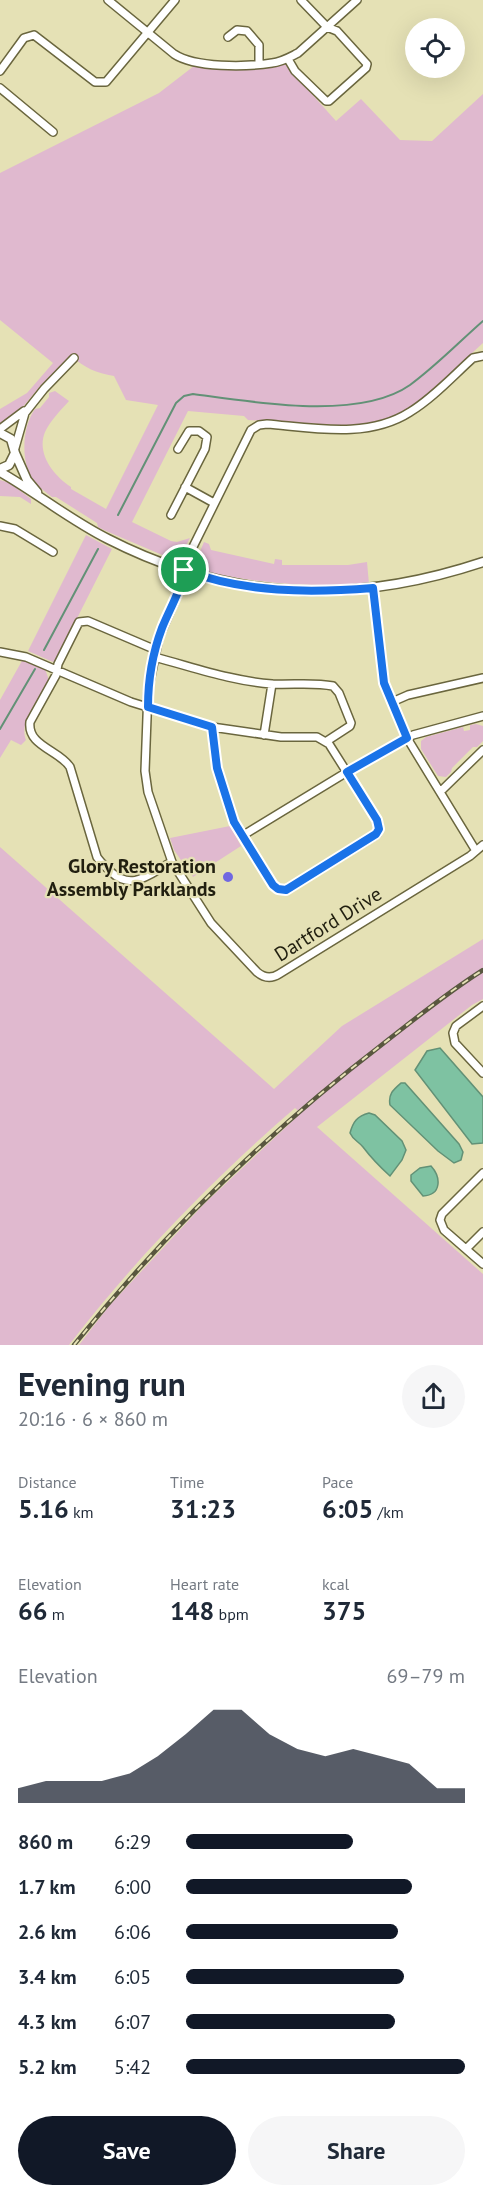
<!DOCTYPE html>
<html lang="en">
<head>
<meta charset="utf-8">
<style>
	:root { --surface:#fff; --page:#f6f6f7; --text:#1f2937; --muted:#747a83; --accent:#111827 }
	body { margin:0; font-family:"PT Sans",sans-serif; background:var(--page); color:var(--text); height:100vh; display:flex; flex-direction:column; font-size:22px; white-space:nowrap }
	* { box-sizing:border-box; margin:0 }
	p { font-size:20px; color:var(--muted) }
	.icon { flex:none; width:33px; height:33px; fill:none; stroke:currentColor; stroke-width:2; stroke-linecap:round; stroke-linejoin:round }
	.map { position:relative; height:1345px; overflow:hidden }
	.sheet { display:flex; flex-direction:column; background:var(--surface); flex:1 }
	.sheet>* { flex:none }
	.controls { position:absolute; left:405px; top:18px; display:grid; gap:12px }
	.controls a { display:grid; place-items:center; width:60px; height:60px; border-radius:50%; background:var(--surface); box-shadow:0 6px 24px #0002; font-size:30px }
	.pin { position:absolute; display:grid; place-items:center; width:51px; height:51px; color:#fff; margin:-26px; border:3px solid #fff; border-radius:50%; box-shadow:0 2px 6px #0007 }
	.round { display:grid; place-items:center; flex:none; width:63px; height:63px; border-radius:32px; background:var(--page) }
	.headline { display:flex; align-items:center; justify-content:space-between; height:102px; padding:0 18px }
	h1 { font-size:33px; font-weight:600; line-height:45px }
	.figures { display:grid; grid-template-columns:repeat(3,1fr); gap:9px; height:102px; padding:6px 18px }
	.figures div { display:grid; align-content:center }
	.figures b { font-size:26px; font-weight:600 }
	.figures small { font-size:16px; font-weight:400 }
	.figures p { font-size:16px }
	.chart { height:168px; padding:12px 18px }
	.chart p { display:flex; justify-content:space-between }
	.chart svg { width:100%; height:108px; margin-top:6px; fill:var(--accent); opacity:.7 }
	.button { display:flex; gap:12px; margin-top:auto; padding:12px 18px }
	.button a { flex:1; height:69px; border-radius:36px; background:var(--accent); color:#fff; font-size:24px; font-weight:600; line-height:69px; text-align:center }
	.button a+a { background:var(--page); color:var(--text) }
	ul { padding:0 18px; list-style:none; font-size:20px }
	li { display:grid; grid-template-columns:96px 72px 1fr; align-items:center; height:45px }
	li i { height:15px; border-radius:8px; background:var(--accent) }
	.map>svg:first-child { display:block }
	.green { fill:#e0b9cf }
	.water { fill:#7ec2a2; stroke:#629176; stroke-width:1.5 }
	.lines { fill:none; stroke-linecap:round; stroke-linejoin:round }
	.stream { stroke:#629176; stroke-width:2 }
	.minor-casing { stroke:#6a663e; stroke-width:10 }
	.tertiary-casing { stroke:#6a663e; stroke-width:11 }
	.minor { stroke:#fff; stroke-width:7 }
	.tertiary { stroke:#fff; stroke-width:8 }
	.rail-casing { stroke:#59573f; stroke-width:4.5 }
	.rail { stroke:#e5e1b5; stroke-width:2; stroke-dasharray:7; stroke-linecap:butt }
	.route-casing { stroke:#fff; stroke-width:12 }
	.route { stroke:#1a73e8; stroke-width:8 }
	.poi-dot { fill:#7067e1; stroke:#e5e1b5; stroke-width:2 }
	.labels { text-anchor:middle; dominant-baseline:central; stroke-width:4.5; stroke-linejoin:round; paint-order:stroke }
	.poi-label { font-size:20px; font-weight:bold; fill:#211f0f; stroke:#e5e1b5; text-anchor:end }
	.street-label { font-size:20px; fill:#211f0f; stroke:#e5e1b5 }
</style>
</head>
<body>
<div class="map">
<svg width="483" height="1345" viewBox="0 0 483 1345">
	<rect width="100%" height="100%" fill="#e5e1b5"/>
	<path class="green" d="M285,64l51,57 25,-22 39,41 32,1 51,-47v249l-58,53 -16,12 -17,10 -19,6 -19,2 -106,-6 -4,-4 -56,-5 -56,111 39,19 6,1 13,-4 -10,19 -6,3 -68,-29 -8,-4 -1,-4 -41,-26h-4c-6,-5 -13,-9 -18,-16 -14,-18 -12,-54 1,-72l5,-1 9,-11v-4l6,-2 14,10c-8,9 -19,20 -24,31 -9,22 9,44 26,55v2l35,20 52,-104 -32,-5 -12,-24c-18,-3 -29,-8 -43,-20l-29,28 -25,30 -17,10v-15l27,-16 26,-30 -53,-43v-147l159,-80 35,-27c26,6 65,3 91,-2z
		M0,480l10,3 21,16v5l-11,-7 -20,-1z
		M86,535l26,14 -56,111 -3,2 -25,-11z
		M204,542l5,2 2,6 63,14 1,-5 7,1v5h66l19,-3 2,22c-57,3 -110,0 -166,-13l-5,-4 -2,-6z
		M23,659l22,10 4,11c-8,18 -31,41 -23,60l-5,5 -10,-5 -11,18v-58z
		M476,724l7,2v15l-6,6h-4l-21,21 -1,4 -5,5 -8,-1 -17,-27v-8l5,-4 37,-10 1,4 6,-1v-5z
		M230,826l11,20 -48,31 -4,-6 4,-4 -4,-4 -4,3 -11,-16 -4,-12z
		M0,847l274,242 68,-63 141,-87v60l-11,6 -155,122 166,147v71h-404l30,-39 95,-102 97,-91 -6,-5c-82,71 -160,151 -226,237h-69z"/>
	<path class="water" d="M440,1048l43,49v46l-11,1 -57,-74 12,-19z
		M401,1083h4l54,61 4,8 -2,8 -7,3 -16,-12 -48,-46c-2,-11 3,-15 11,-22z
		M369,1113l6,2 27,26 4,9 -4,10 -12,16c-11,-10 -18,-17 -27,-29 -5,-6 -10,-7 -13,-14 3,-11 7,-17 19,-20z
		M431,1166c10,11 11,29 -8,30l-12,-15v-6l9,-7z"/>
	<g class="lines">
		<path class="stream" d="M118,515l58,-112 8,-7 9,-2c60,8 166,27 217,-9 26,-19 49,-43 73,-64
			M44,650l54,-101
			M0,729l35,-60"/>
		<g class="minor-casing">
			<path id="minor" d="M108,0l66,54c21,14 72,13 98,9 10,-1 18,-6 26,-10l59,-53
				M228,37l9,-7 10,1 12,14v19
				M288,59l7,12 31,30h3l37,-33 1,-4 -30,-33 -10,-4 -26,-27
				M0,71l24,-33 10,-3 61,47h11l69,-82
				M0,88l53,44
				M483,356l-10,2c-20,18 -40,40 -63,54 -42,27 -96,16 -143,12l-8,1 -8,5 -66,133 -8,33 -18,41 -11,54 -3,80 3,21 24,70 39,61 46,49c7,6 14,7 22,2l191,-118 13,-11
				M0,429l24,-18
				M15,448l10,-35 19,-24 30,-31
				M185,487l29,16
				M171,515l34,-66 2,-12 -8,-6h-10l-11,18
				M0,526l15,3 38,23
				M373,588l11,95 23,55 69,113
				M156,650l-68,-29 -9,1 -21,42 -2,11 -26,47c-3,24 29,28 40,45l27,90c4,6 9,10 14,15 22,20 39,1 61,-10
				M0,652l26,5 105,45 81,25 69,10h36l12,7 48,76 2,6 -2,8 -89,55h-11l-4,-4 -39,-63 -17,-55 -5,-40
				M154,657c39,10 77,24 118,27 21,1 41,-2 61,2l6,7 12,30 -1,3 -23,15
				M392,702l16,-7 75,-17
				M264,735l8,-51
				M440,792l43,-42
				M242,836l105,-64 66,-37 70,-19
				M483,1006l-27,20 -3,7 2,10 28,30
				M483,1173l-41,41 -2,6 4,10 39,34
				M466,1249l17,-17"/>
		</g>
		<g class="tertiary-casing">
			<path id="tertiary" d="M0,433l11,6 4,14 -6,12 -9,4
				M15,453l12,27 10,12
				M0,472c37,21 70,48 108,67 123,63 246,66 375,23"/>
		</g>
		<use href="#minor" class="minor"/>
		<use href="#tertiary" class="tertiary"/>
		<g class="rail-casing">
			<path id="rail" d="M74,1345c91,-113 194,-213 310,-302 32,-25 64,-51 99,-73"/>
		</g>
		<use href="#rail" class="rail"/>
	</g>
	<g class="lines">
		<g class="route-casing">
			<path id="route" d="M184,570c61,23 125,23 189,18l11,95 23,55 -60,34 30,48 2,9 -3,5 -90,56 -8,-1 -5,-4 -39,-63 -17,-54 -5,-41 -64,-20c0,-26 5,-55 14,-79 8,-20 19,-37 22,-58z"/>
		</g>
		<use href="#route" class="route"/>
	</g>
	<circle class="poi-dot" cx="228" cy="877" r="6"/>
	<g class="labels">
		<g class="poi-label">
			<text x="216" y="866">Glory Restoration<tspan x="216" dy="23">Assembly Parklands</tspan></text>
		</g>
		<g class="street-label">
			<text transform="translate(328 924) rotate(-32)">Dartford Drive</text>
		</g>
	</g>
</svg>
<div class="controls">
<a><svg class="icon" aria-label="locate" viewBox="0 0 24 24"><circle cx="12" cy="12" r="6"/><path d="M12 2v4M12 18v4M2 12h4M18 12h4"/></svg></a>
</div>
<div class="pin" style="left:184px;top:570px;background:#1e9e55"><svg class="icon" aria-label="arrive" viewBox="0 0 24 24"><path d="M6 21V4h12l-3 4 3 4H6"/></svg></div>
</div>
<section class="sheet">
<div class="headline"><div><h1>Evening run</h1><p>20:16 · 6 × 860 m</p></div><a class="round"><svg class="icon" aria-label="share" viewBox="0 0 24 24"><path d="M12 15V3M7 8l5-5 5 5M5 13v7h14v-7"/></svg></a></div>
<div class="figures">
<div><p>Distance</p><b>5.16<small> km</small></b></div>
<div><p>Time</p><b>31:23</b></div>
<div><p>Pace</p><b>6:05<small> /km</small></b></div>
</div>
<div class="figures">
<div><p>Elevation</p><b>66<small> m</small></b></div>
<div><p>Heart rate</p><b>148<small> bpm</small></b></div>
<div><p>kcal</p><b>375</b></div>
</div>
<div class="chart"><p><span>Elevation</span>69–79 m</p>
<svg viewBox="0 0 160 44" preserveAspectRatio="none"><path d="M0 44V38L10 35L20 35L30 35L40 32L50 25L60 16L70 6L80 6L90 16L100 22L110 25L120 22L130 25L140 28L150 38L160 38V44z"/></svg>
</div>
<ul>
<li><b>860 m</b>6:29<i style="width:60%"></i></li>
<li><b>1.7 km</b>6:00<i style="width:81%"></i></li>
<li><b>2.6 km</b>6:06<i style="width:76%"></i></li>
<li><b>3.4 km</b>6:05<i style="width:78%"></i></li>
<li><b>4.3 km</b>6:07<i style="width:75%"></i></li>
<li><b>5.2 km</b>5:42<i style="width:100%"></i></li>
</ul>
<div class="button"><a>Save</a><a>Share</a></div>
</section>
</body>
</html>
